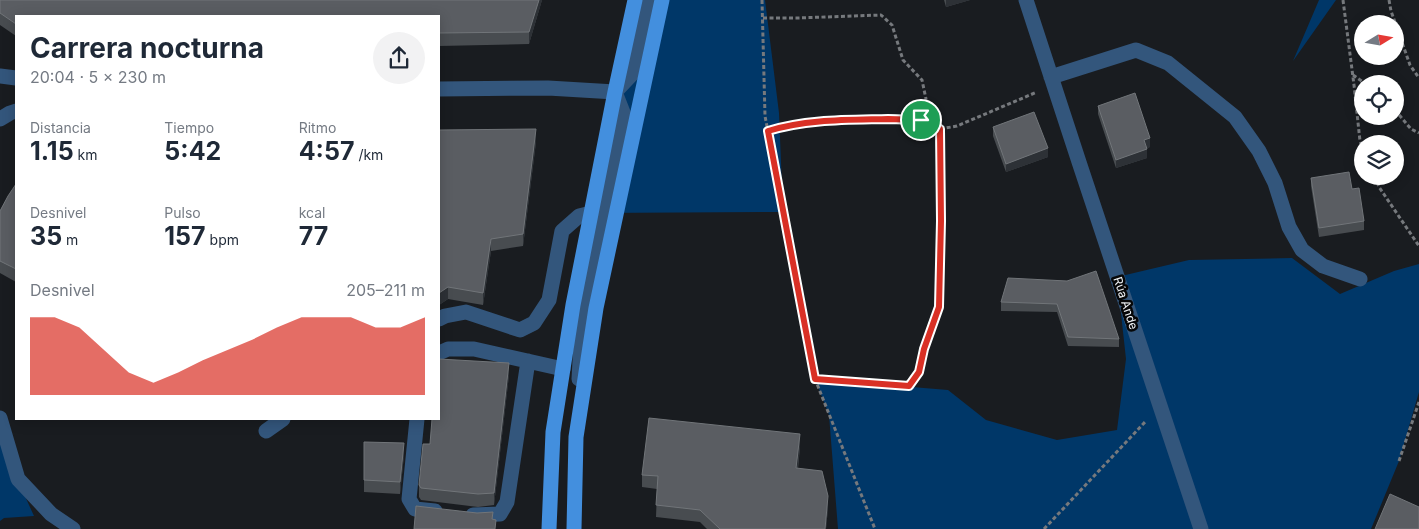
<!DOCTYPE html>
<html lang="es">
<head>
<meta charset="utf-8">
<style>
	:root { --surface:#fff; --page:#f2f2f3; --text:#1f2937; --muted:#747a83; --accent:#d93025 }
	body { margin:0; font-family:Inter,sans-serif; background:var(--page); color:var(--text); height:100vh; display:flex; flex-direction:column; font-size:19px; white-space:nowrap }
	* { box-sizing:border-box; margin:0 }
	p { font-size:16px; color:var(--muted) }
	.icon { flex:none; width:28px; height:28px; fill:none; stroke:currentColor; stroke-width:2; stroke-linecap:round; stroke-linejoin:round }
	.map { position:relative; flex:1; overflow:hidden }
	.details { position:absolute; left:15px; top:15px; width:425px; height:405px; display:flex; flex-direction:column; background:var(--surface); border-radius:0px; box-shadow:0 2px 12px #0003 }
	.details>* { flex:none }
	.needle { width:32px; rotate:79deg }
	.fabs { position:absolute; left:1354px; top:15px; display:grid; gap:10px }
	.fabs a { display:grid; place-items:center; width:50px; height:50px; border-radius:50%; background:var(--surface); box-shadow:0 2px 12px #0003; font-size:25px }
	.pin { position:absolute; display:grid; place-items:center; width:42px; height:42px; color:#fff; margin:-21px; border:2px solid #fff; border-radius:50%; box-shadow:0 1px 5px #0007 }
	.round { display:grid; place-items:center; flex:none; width:52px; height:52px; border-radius:26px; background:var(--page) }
	.overview { display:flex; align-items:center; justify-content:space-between; height:85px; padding:0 15px }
	h1 { font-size:28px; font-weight:700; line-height:38px }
	.stats { display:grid; grid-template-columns:repeat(3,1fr); gap:8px; height:85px; padding:5px 15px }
	.stats div { display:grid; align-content:center }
	.stats b { font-size:25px; font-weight:700 }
	.stats small { font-size:14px; font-weight:400 }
	.stats p { font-size:14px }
	.chart { height:140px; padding:10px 15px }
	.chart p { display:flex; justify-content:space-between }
	.chart svg { width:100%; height:90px; margin-top:5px; fill:var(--accent); opacity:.7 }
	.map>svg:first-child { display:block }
	.green { fill:#003768 }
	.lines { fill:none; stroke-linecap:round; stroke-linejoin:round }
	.path { stroke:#76797d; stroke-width:3; stroke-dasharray:4 2.5; stroke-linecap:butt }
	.minor { stroke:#33567c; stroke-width:15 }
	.major { stroke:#438fde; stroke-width:15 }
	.wall { fill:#484c50 }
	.shaded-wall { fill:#2d3136 }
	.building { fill:#5a5d62; stroke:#717579 }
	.route-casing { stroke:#fff; stroke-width:10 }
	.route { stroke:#d93025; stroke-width:6 }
	.labels { text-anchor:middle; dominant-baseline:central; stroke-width:5; stroke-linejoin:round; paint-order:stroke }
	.street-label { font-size:12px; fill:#eff2f5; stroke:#060708 }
</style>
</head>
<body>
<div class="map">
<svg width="1419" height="529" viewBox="0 0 1419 529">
	<rect width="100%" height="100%" fill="#191c20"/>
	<path class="green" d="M637,0h128l14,113 4,99 -192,1z
		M1319,0h17l-43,61z
		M1292,258l48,36 54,-23 25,-7v128l-20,69 -28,68h-533l-9,-114 -14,-36 133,11 38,30 71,20 60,-10 9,-71 -9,-82 72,-17z
		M0,441l34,75 -30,2 -4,3z"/>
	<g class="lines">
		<path class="path" d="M762,0l3,116 50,263 60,150
			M1343,0l11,85 6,56 2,6
			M1389,0l2,11 19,54 9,13
			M763,18h34l84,-3 11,10 11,35 19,20 4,19 -5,21
			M1353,75l13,9
			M1395,110l16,19 8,4
			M768,131l11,-4 53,-7 56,-1 33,1 19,9 17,-3 80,-34
			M1375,176l4,11 40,59
			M815,379l94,7 10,-14 5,-23 15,-42 2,-86 -1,-92
			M1399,461l20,-59
			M1044,529l102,-108"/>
		<path class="minor" d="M1026,0l53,162 122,367
			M0,76l16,2
			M1051,77l85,-27 32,13 67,54 24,34 16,32 14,44 13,23 21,16 37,13
			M439,89l109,-1 67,4 17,-18 16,-74
			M0,119l10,-6 6,-2
			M439,319l6,-3 21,-4 54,18 14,-7 15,-23 13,-69 17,-15 12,-3
			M439,353l9,-4h26l89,20
			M579,379l4,-73 41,-191 -9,-23
			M0,418l18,61 33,35 22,15
			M417,419l-8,80 6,10 20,2
			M266,431l17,-12
			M473,515l27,-1 7,-12 21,-141"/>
		<path class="major" d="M549,529l4,-97 20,-127 42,-213 20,-92
			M574,529l2,-92 20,-129 66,-308"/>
	</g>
	<path class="wall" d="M0,0h542l-13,44 -90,2v-30h-423v20l-16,-11z
		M944,0h26l-24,7z
		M1098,106l52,41 -3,1v10l-31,10 -18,-54z
		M993,127l55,30 -42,15 -13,-36z
		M439,130l97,12 -13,104 -32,5 -8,54 -35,-6 -9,6z
		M1311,178l41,11 12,32v9l-45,7 -8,-51z
		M16,184v98l-16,-9v-62z
		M1067,281l52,58v8l-51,-1 -11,-34 -56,-1v-9z
		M509,375l-15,130 -16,2 -57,-7 -2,-3v-12l11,-41z
		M364,442l40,13 -4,39 -36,-2z
		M800,447l-2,22 30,39 -2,21h-119l-7,-7 -44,-5 1,-28 -15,-2v-12z"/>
	<path class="shaded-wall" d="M539,0h3l-13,44v-12z
		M946,0h24l-24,7z
		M536,129v13l-13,104v-12z
		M1150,138v9l-6,2v-9z
		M1048,148v9l-42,15v-8z
		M1147,149v9l-31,10v-8z
		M491,239v12l-8,54v-12z
		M448,287v12l-9,6v-12z
		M509,363v12l-15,130v-12z
		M800,434v13l-4,34v-13z
		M404,443v12l-4,39v-12z
		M828,496v12l-2,21h-1z"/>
	<path class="building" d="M0,0h539l-10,32 -90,1v-17h-423v8l-16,-11z
		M1135,93l15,45 -6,2 3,9 -31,11 -18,-54z
		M1034,112l14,36 -42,16 -13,-37z
		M536,129l-13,105 -32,5 -8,54 -35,-6 -9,6v-163z
		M1349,172l3,17 7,-1 5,33 -45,7 -8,-50z
		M16,184v85l-16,-8v-50l8,-15z
		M1096,271l23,68 -51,-2 -11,-33 -56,-2 7,-24 59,3z
		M439,359l70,4 -15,130 -16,1 -57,-6 -2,-3 4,-41h7l2,-25h7z
		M649,418l151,16 -4,34 26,3 6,25 -3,33h-105l-20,-19 -44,-5 2,-29 -16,-1z
		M364,442l40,1 -4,39 -36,-2z
		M1390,494l29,13v22h-44z
		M416,506l61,7 16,-1 -1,7 4,1 -1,9h-81z"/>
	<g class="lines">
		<g class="route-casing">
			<path id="route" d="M888,119l33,1 19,9 1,92 -2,86 -15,42 -5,23 -10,14 -94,-7 -47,-248c39,-12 80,-11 120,-12z"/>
		</g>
		<use href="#route" class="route"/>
	</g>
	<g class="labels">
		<g class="street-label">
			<text transform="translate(1126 303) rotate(72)">Rúa Ande</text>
		</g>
	</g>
</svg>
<div class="fabs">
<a><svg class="needle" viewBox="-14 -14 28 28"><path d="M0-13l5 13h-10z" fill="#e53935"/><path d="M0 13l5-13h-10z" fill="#747a83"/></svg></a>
<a><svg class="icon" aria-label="locate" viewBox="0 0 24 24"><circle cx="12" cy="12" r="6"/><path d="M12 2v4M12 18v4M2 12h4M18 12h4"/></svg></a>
<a><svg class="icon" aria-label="layers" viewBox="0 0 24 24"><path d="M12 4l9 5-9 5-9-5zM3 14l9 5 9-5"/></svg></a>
</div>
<div class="pin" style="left:921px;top:120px;background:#1e9e55"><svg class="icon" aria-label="arrive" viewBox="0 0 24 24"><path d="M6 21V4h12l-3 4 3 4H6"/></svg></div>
<section class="details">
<div class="overview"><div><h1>Carrera nocturna</h1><p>20:04 · 5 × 230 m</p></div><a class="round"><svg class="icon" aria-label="share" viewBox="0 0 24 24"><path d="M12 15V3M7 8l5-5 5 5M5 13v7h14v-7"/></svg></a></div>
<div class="stats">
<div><p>Distancia</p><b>1.15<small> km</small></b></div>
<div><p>Tiempo</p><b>5:42</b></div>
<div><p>Ritmo</p><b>4:57<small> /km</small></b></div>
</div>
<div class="stats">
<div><p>Desnivel</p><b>35<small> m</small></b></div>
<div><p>Pulso</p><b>157<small> bpm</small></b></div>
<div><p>kcal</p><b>77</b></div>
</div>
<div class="chart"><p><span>Desnivel</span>205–211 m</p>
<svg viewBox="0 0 160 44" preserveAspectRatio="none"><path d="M0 44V6L10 6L20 11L30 22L40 33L50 38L60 33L70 27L80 22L90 17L100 11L110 6L120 6L130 6L140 11L150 11L160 6V44z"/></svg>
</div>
</section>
</div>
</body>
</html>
